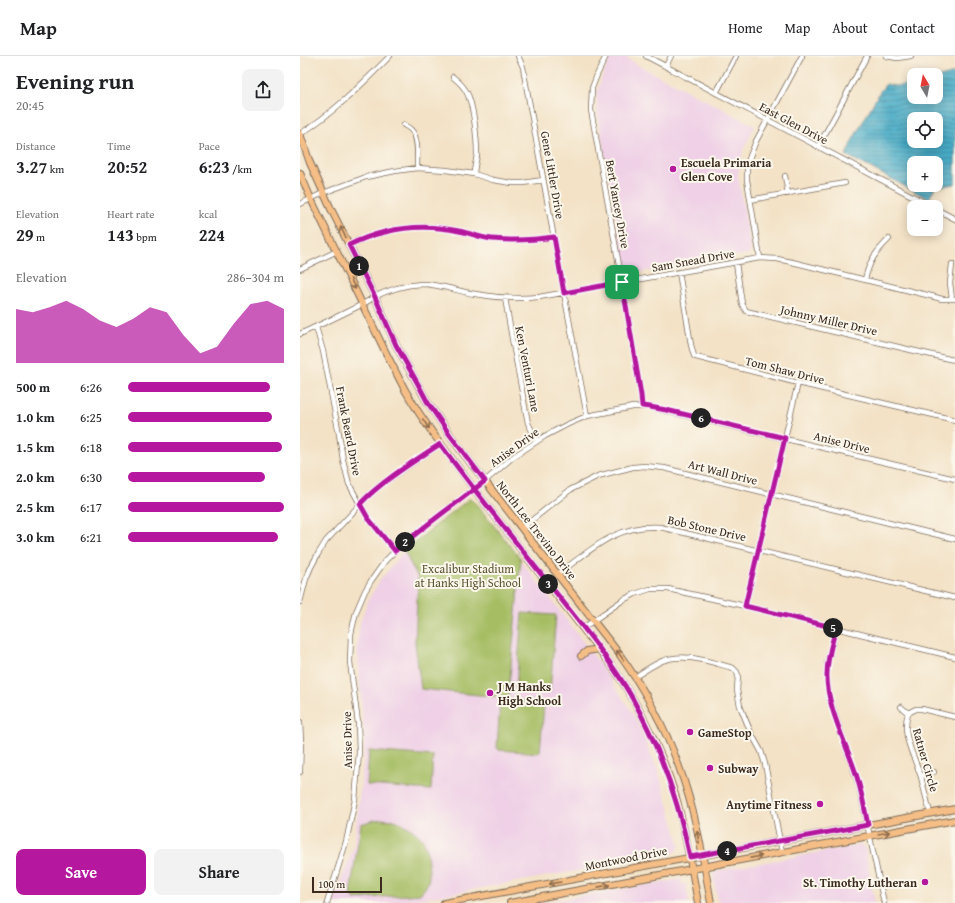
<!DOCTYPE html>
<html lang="en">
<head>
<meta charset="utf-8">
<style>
	:root { --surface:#fff; --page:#f2f2f2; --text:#202124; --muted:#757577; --line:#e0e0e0; --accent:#b5179e }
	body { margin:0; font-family:"Gentium Book Plus",serif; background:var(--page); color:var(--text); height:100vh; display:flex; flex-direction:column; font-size:15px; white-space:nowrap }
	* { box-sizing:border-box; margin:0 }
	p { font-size:13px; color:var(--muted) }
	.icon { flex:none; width:22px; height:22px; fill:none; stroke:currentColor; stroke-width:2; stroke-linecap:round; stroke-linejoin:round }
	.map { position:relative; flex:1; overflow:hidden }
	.drawer { display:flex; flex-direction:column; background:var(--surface); width:300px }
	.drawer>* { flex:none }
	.needle { width:26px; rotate:350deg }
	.controls { position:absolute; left:607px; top:12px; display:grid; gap:8px }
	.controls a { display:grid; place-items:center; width:36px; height:36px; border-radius:8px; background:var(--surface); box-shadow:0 2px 10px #0003; font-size:20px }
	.scale { position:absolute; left:12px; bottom:10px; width:70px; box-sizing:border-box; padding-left:4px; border:2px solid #3b2a1e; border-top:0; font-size:11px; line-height:14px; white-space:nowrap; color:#3b2a1e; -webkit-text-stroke:3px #fbf7ec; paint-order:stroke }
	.pin { position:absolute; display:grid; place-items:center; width:34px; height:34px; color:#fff; margin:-17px; border-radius:8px; box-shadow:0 2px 6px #0006 }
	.km { position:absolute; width:20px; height:20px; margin:-10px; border-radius:50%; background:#222; color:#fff; font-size:11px; line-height:20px; text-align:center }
	.round { display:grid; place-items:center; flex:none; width:42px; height:42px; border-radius:8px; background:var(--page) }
	.head { display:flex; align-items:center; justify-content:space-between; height:68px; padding:0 16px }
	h1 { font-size:22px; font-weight:800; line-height:30px }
	.metrics { display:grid; grid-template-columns:repeat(3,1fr); gap:6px; height:68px; padding:4px 16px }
	.metrics div { display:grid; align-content:center }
	.metrics b { font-size:17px; font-weight:800 }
	.metrics small { font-size:11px; font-weight:400 }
	.metrics p { font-size:11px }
	.chart { height:112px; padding:8px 16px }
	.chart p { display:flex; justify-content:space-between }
	.chart svg { width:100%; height:72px; margin-top:4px; fill:var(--accent); opacity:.7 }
	.cta { display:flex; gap:8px; margin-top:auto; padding:8px 16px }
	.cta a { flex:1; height:46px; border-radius:8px; background:var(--accent); color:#fff; font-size:16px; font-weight:800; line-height:46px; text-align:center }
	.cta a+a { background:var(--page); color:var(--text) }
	ul { padding:0 16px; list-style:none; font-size:13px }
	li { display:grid; grid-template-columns:64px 48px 1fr; align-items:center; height:30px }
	li i { height:10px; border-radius:5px; background:var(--accent) }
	header { display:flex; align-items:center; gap:24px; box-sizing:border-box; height:56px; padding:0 20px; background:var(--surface); border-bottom:1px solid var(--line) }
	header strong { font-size:19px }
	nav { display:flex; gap:22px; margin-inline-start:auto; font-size:14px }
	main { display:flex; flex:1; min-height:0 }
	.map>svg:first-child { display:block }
	.built { fill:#efd0e6 }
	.green { fill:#a6bd63; stroke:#707440 }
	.water { fill:url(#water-rules); stroke:#406a72; fill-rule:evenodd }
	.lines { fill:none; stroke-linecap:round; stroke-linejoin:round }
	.minor-casing { stroke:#7b6a59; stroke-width:6 }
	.major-casing { stroke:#7b6a59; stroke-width:8 }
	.minor { stroke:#fff; stroke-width:4.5 }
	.major { stroke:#f5be86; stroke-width:6 }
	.oneway { stroke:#8f6d4d }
	.route-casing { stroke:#fff; stroke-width:8 }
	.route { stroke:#b5179e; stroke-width:5 }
	.poi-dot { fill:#b5179e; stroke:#fbf7ec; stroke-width:1.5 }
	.labels { text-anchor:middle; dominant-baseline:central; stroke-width:4; stroke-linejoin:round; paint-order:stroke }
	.street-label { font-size:12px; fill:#3b2a1e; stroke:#fbf7ec }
	.poi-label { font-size:12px; font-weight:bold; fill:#3b2a1e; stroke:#fbf7ec; text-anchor:start }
	.park-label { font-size:12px; fill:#5b5633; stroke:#fbf7ec }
</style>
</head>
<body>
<header>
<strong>Map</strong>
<nav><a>Home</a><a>Map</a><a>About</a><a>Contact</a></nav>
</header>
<main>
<section class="drawer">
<div class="head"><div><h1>Evening run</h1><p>20:45</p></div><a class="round"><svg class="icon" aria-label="share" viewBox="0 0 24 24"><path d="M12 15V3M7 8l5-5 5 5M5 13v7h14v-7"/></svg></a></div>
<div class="metrics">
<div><p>Distance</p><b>3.27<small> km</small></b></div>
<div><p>Time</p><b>20:52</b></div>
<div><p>Pace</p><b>6:23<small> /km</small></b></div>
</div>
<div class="metrics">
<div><p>Elevation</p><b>29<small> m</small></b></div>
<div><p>Heart rate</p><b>143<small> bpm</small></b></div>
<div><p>kcal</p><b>224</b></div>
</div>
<div class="chart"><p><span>Elevation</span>286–304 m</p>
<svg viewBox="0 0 160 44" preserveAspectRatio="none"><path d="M0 44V11L10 13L20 10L30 6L40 11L50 18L60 22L70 17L80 10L90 13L100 27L110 38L120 34L130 20L140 8L150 6L160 11V44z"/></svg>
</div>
<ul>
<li><b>500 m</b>6:26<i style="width:91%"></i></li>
<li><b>1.0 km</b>6:25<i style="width:92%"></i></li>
<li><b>1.5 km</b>6:18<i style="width:99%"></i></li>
<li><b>2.0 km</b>6:30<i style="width:88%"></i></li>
<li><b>2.5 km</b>6:17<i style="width:100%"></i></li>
<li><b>3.0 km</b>6:21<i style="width:96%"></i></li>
</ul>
<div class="cta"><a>Save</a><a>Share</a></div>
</section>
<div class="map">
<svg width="655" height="847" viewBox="0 0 655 847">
	<defs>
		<pattern id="water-rules" width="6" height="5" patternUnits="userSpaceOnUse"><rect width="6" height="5" fill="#46abc6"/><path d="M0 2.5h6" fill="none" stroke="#3c8ba0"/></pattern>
	</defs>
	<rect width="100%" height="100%" fill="#fbf7ec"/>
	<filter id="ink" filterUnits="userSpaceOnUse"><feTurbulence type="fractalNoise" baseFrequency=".025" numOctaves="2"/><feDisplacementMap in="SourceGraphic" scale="8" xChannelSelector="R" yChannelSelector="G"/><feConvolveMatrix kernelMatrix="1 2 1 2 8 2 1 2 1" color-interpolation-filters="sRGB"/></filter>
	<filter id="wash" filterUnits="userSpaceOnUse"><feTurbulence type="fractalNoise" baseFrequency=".012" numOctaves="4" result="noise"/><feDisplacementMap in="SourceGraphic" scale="16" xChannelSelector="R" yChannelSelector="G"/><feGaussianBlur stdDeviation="0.9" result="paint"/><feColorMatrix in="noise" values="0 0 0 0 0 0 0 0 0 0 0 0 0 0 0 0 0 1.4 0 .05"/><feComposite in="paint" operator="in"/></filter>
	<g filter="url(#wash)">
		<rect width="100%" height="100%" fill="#f3e2c6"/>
		<path class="built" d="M311,0h13l16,10 115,60 -12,24 -5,25 2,13 11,61 -1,4 -2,1 -119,20 -3,-2 -18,-95 -11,-68v-16l4,-13z
			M169,443l3,1 69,86 58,77 33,49 26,58 22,76 -6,7 -275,50h-66l21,-57 10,-92v-18l-7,-90 3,-23 8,-23 13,-21 23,-28z
			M560,789l5,3 10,55h-157l-5,-28 3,-4z
			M381,823l1,5h4l3,19h-148z"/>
		<path class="green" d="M169,443l4,1 48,59 -13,139 -87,-9 -6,-46 3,-65 -14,-27z
			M222,557l34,2 -6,77 -34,-3z
			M203,643l38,3 3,3 -4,47 -2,1 -39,-3 -2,-2 3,-47z
			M69,695l64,5 -2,34 -64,-5z
			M82,763c4,1 8,0 12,1 10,3 25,13 30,22 3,6 3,14 4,21 2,14 2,21 -8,31l-65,5 -5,-5 11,-70 13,-4z"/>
		<path class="water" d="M655,17v111l-20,3 -6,12 -83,-44 6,-14 27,-48 7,-9c9,3 18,2 28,-1v14h22v-19zM614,63h22v22h-22zM614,107h22v22h-22z"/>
	</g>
	<g filter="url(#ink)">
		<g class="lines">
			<g class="minor-casing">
				<path id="minor" d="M218,0l5,11 2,12 39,214 23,123
					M306,0l-9,19 -5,13 -1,22 31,172 19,113 1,11
					M346,0l287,151
					M586,0l11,2 14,-2
					M366,10l5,-10
					M153,21c5,4 10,9 13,14 8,13 11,49 11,64 -1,7 -3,13 -3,19
					M416,37l20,-37
					M104,69c3,2 6,3 8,6 7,8 5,27 5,37
					M0,78c34,-21 62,-50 90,-78
					M518,91l49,-91
					M485,120l3,18
					M450,144l95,-17
					M0,148l23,-11 43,-16 29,-6 22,-3 29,2 28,4 19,6 19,3h11l20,-3
					M636,153l19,10
					M49,189c36,-17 71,-23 110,-14 11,2 22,7 33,8 21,2 41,1 62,-2
					M460,202l-13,-78v-14l3,-10 6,-15 46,-85
					M436,207l6,41 3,5 1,2 203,48 6,1
					M652,208l-2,19 2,16
					M0,213l37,-18
					M379,216l12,73 3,11 2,1 102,26 157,37
					M565,223c5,-19 10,-26 24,-40
					M205,242l8,46 15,79 9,18
					M16,271l7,24 16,83 4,26 6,24 11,20 8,14 27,33
					M0,278c20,-9 41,-19 61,-29 4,-2 9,-5 13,-8 14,-7 31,-12 47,-13 19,0 36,7 54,10 22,4 42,5 64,3l221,-39 17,1 15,3 139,34 11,3h13
					M222,472l48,-38 28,-14 35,-9 12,-1 19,2 291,71
					M258,518c33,-24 58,-50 102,-47l295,71
					M0,546l6,-23 5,-12 7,-13 8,-13 41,-44 15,-13 58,-40
					M445,550l53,-223
					M283,572l40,-28 12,-6 15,-5h18l77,17 210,51
					M536,573l-9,34v16l2,18 30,89 25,117
					M335,621c9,-6 18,-12 27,-16 23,-9 48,1 71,7l4,4 1,4 -1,14 3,16 11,27 10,18 4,13 17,88
					M601,651l7,6
					M0,666l1,19 -1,31
					M621,720l13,-4
					M630,757c-3,-12 -6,-24 -9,-36 -7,-22 -20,-41 -13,-64l8,-4h6l33,8
					M27,847l19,-61 9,-42 4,-47 -1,-30 -8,-61 1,-28 5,-22 9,-21 6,-10 14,-20 10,-10 15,-13 75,-57 28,-24 32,-21 23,-12 19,-8 46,-9h17l305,72"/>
			</g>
			<g class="major-casing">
				<path id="major" d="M0,78l10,29 21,46 44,88 21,48 32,58 32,46 160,206c24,34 44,70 58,109 17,45 25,92 33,139
					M0,117l11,26 75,154 19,37 14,23 13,19 42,57 135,173c30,42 53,90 68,139 9,34 15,68 21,102
					M281,600l6,-5 12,-2
					M144,847l511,-94
					M210,847l182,-34 263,-49"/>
			</g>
			<use href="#minor" class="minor"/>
			<use href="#major" class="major"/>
		</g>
		<defs><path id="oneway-shaft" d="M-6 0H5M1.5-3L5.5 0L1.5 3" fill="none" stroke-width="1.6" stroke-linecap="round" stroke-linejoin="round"/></defs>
		<g class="oneway">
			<use href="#oneway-shaft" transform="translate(43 176) rotate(-116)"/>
			<use href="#oneway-shaft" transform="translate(53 228) rotate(64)"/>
			<use href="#oneway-shaft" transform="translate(126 368) rotate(57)"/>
			<use href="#oneway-shaft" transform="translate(320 599) rotate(-125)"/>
			<use href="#oneway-shaft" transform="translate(584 777) rotate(-10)"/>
			<use href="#oneway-shaft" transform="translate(398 781) rotate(-101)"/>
			<use href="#oneway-shaft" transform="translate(456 801) rotate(-11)"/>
			<use href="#oneway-shaft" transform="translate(255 827) rotate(170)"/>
			<use href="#oneway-shaft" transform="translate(304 830) rotate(-11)"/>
		</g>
	</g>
	<g class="lines" filter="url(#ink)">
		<g class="route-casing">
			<path id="route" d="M322,226l-58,11 -10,-56c-21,3 -41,4 -62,2 -11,-1 -22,-6 -33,-8 -38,-8 -75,-3 -110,14l26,52 21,48 22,39 10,19 22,32 35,46c-30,23 -61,45 -90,70l-27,-33 -8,-14c22,-23 53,-42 80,-60 38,51 77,100 117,150 25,32 52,64 73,100 29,51 48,105 60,163l178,-32c-4,-19 -7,-37 -13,-54 -10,-30 -29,-67 -28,-97 0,-16 5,-31 9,-46l-91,-22 40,-168 -119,-28 -16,-3 -8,-1 -1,-11 -19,-113"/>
		</g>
		<use href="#route" class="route"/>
	</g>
	<g class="poi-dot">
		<circle cx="373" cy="113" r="4"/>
		<circle cx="190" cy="637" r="4"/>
		<circle cx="390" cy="676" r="4"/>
		<circle cx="410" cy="712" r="4"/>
		<circle cx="520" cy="748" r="4"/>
		<circle cx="625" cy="826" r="4"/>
	</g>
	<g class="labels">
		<g class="street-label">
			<text transform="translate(494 67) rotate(28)">East Glen Drive</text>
			<text transform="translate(253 119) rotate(80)">Gene Littler Drive</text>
			<text transform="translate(318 148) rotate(80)">Bert Yancey Drive</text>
			<text transform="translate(393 204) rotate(-10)">Sam Snead Drive</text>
			<text transform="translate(529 264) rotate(13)">Johnny Miller Drive</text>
			<text transform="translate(228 313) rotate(79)">Ken Venturi Lane</text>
			<text transform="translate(485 314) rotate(14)">Tom Shaw Drive</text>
			<text transform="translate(49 375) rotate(79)">Frank Beard Drive</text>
			<text transform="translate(542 386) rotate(14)">Anise Drive</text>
			<text transform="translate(214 391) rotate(-36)">Anise Drive</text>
			<text transform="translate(423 416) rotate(14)">Art Wall Drive</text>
			<text transform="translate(407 472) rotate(13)">Bob Stone Drive</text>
			<text transform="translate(237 474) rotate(52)">North Lee Trevino Drive</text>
			<text transform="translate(47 684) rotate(-91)">Anise Drive</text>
			<text transform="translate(626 704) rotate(74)">Ratner Circle</text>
			<text transform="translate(326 802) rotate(-11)">Montwood Drive</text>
		</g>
		<g class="poi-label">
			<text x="381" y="106">Escuela Primaria<tspan x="381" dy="14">Glen Cove</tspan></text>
			<text x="198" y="630">J M Hanks<tspan x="198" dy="14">High School</tspan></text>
			<text x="398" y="676">GameStop</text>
			<text x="418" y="712">Subway</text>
			<text x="512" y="748" text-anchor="end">Anytime Fitness</text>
			<text x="617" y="826" text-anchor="end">St. Timothy Lutheran</text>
		</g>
		<g class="park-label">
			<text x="168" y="512">Excalibur Stadium<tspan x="168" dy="14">at Hanks High School</tspan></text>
		</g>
	</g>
</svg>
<div class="controls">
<a><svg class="needle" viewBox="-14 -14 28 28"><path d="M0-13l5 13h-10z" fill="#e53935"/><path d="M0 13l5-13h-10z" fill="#757577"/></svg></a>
<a><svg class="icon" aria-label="locate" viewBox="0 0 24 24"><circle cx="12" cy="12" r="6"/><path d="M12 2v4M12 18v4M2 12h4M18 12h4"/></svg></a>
<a>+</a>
<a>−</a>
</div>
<div class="scale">100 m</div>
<div class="pin" style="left:322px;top:226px;background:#1e9e55"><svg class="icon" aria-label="arrive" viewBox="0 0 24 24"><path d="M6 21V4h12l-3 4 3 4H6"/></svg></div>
<b class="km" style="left:59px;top:210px">1</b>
<b class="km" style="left:105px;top:486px">2</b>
<b class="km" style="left:248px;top:528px">3</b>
<b class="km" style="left:427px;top:795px">4</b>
<b class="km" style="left:533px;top:572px">5</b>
<b class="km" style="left:401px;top:362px">6</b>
</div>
</main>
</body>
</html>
